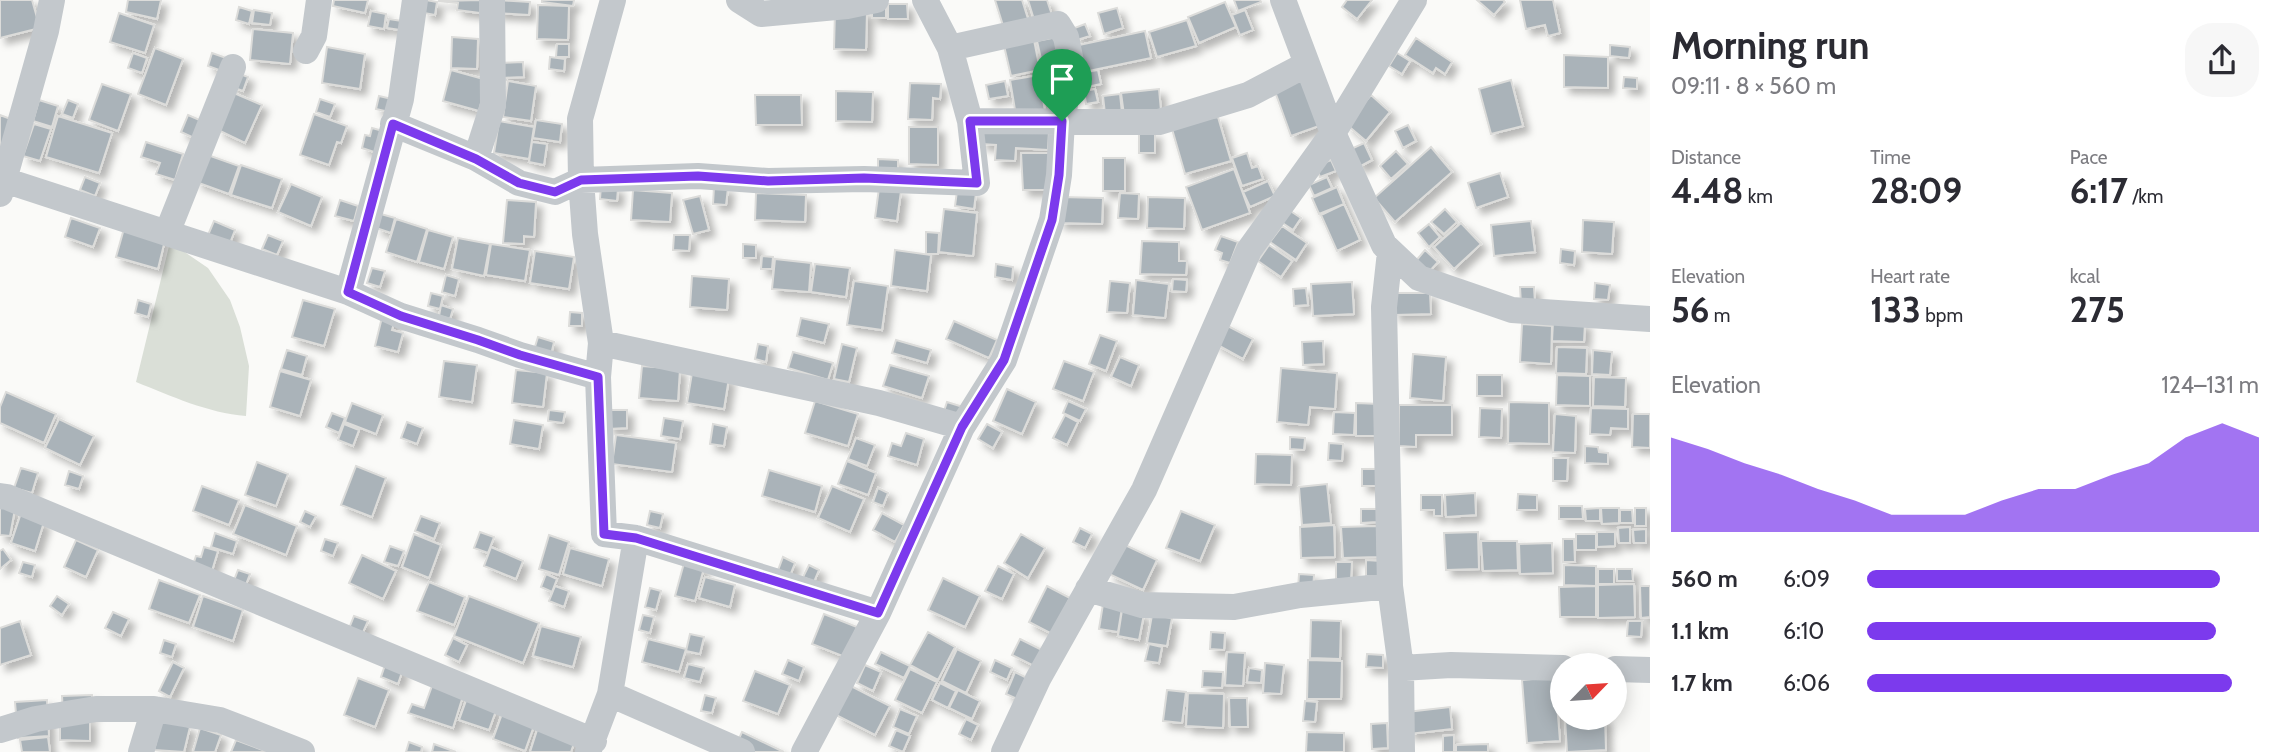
<!DOCTYPE html>
<html lang="en">
<head>
<meta charset="utf-8">
<style>
	:root { --surface:#fff; --page:#f7f7f7; --text:#2b2b33; --muted:#7c7c81; --accent:#7c3aed }
	body { margin:0; font-family:Cabin,sans-serif; background:var(--page); color:var(--text); height:100vh; display:flex; flex-direction:column; font-size:26px; white-space:nowrap }
	* { box-sizing:border-box; margin:0 }
	p { font-size:23px; color:var(--muted) }
	.icon { flex:none; width:38px; height:38px; fill:none; stroke:currentColor; stroke-width:2; stroke-linecap:round; stroke-linejoin:round }
	.map { position:relative; flex:1; overflow:hidden }
	.panel { display:flex; flex-direction:column; background:var(--surface); width:630px }
	.panel>* { flex:none }
	.needle { width:46px; rotate:65deg }
	.controls { position:absolute; left:1550px; top:653px; display:grid; gap:14px }
	.controls a { display:grid; place-items:center; width:77px; height:77px; border-radius:50%; background:var(--surface); box-shadow:0 4px 18px #0003; font-size:35px }
	.pin { position:absolute; display:grid; place-items:center; width:60px; height:60px; color:#fff; margin:-72px -30px; border-radius:50% 50% 50% 0; rotate:-45deg; box-shadow:0 0 7px #0007 }
	.pin .icon { rotate:45deg }
	.round { display:grid; place-items:center; flex:none; width:74px; height:74px; border-radius:28px; background:var(--page) }
	.head { display:flex; align-items:center; justify-content:space-between; height:119px; padding:0 21px }
	h1 { font-size:38px; font-weight:700; line-height:52px }
	.figures { display:grid; grid-template-columns:repeat(3,1fr); gap:10px; height:119px; padding:7px 21px }
	.figures div { display:grid; align-content:center }
	.figures b { font-size:35px; font-weight:700 }
	.figures small { font-size:19px; font-weight:400 }
	.figures p { font-size:19px }
	.chart { height:196px; padding:14px 21px }
	.chart p { display:flex; justify-content:space-between }
	.chart svg { width:100%; height:126px; margin-top:7px; fill:var(--accent); opacity:.7 }
	ul { padding:0 21px; list-style:none; font-size:23px }
	li { display:grid; grid-template-columns:112px 84px 1fr; align-items:center; height:52px }
	li i { height:18px; border-radius:9px; background:var(--accent) }
	main { display:flex; flex:1; min-height:0 }
	.map>svg:first-child { display:block }
	.green { fill:#dadfd7 }
	.building { fill:#aab3b9; stroke:#dcdcda; stroke-width:2; filter:url(#shadow) }
	.lines { fill:none; stroke-linecap:round; stroke-linejoin:round }
	.street { stroke:#c3c8cc; stroke-width:26 }
	.route-casing { stroke:#fff; stroke-width:14 }
	.route { stroke:#7c3aed; stroke-width:9 }
</style>
</head>
<body>
<main>
<div class="map">
<svg width="1650" height="752" viewBox="0 0 1650 752">
	<defs>
		<filter id="shadow"><feDropShadow dx="6" dy="6" stdDeviation="3.5" flood-color="#0004"/></filter>
	</defs>
	<rect width="100%" height="100%" fill="#fafaf8"/>
	<path class="green" d="M170,242l38,26 22,32 10,27 9,39 -3,50c-38,-3 -75,-20 -110,-34z"/>
	<path class="building" d="M0,0h32l8,28 -40,10z
		M128,0h33l-4,19 -31,-7z
		M334,0h34l-3,13 -32,-7z
		M426,0l11,2 -2,13 -11,-2z
		M481,0l-1,13 -23,-3 1,-7 -20,-2z
		M497,0l33,2 -1,13 -33,-2z
		M542,0h32l-1,6 -31,-4z
		M995,0h27l8,25 -25,7z
		M1028,0h19l6,18 -18,5z
		M1234,0h26l1,2 -23,9z
		M1347,0h25l-15,19 -15,-12z
		M1477,0h26l2,2 -11,13z
		M1520,0h33l7,33 -12,3 -3,-11 -19,4z
		M1225,2l11,25 -37,16 -11,-26z
		M872,3l14,1v14h-14z
		M888,4h19l1,15h-20z
		M538,5l31,1 -1,34 -31,-1z
		M239,7l13,4 -3,13 -13,-4z
		M1117,8l6,20 -19,6 -6,-21z
		M254,10l18,3 -2,12 -18,-2z
		M835,10l32,1 -1,39 -32,-1z
		M1245,10l8,20 -13,5 -8,-20z
		M371,11l15,3 -2,15 -16,-3z
		M119,13l35,12 -9,28 -35,-11z
		M389,19l13,2 -2,9 -13,-2z
		M1187,20l9,26 -39,11 -8,-25z
		M1085,24l5,12 -13,4 -5,-11z
		M253,29l40,4 -3,31 -40,-4z
		M1032,30l8,40 -29,6 -9,-39z
		M1145,31l6,27 -67,14 -5,-27z
		M1062,36l4,18 -25,5 -4,-18z
		M452,37l26,2 -1,30 -26,-1z
		M1416,38l36,24 -7,12 -9,-6 -3,5 -28,-18z
		M557,44h12v13h-13z
		M1610,45l20,2 -1,11 -19,-2z
		M327,47l38,7 -5,35 -38,-6z
		M155,48l28,11 -17,46 -28,-11z
		M133,53l14,5 -5,15 -14,-5z
		M212,53l20,7 -5,13 -19,-7z
		M1397,53l13,8 -8,13 -13,-8z
		M1564,55l44,2v31l-44,-1z
		M550,57l15,2 -1,12 -15,-2z
		M523,62l1,15 -23,1 -1,-15z
		M451,70l36,10 -8,31 -36,-10z
		M1098,70l3,14 -19,4 -3,-15z
		M235,72l13,5 -5,14 -14,-5z
		M1039,75l6,36 -29,5 -6,-36z
		M1301,77l18,49 -28,10 -18,-50z
		M1624,77l13,1v11l-14,-1z
		M1511,80l12,46 -32,8 -12,-45z
		M508,81l28,5 -5,35 -28,-4z
		M1005,81l3,15 -19,3 -3,-14z
		M910,83l31,1 -1,15 -7,-1 -1,22 -24,-1z
		M102,84l29,10 -13,37 -29,-11z
		M1095,89l3,13 -12,2 -2,-13z
		M1159,89l2,22 -37,4 -3,-22z
		M836,91l37,1 -1,30 -36,-1z
		M234,93l28,12 -17,38 -27,-13z
		M1120,94l2,19 -17,1 -2,-18z
		M755,95h46l1,30h-46z
		M1371,95l19,17 -24,29 -20,-17z
		M379,96l13,3 -3,13 -13,-3z
		M320,99l15,5 -5,13 -14,-5z
		M39,100l19,6 -6,21 -19,-6z
		M68,100l10,4 -5,14 -11,-4z
		M314,114l33,12 -6,17 -4,-1 -8,23 -29,-10z
		M0,115l16,6 -16,35z
		M188,115l14,6 -8,17 -13,-6z
		M58,116l54,17 -13,40 -53,-16z
		M1218,117l13,44 -46,13 -15,-52z
		M536,120l26,4 -2,18 -27,-4z
		M499,121l35,6 -5,32 -35,-6z
		M34,124l17,5 -11,32 -17,-5z
		M1408,125l8,16 -13,7 -8,-17z
		M909,127h29v38l-29,-1z
		M372,128l11,3 -6,22 -15,-5 3,-13 5,1z
		M982,128l67,4 -1,18 -32,-2 -1,13 -20,-1 1,-15 -15,-1z
		M1139,133h16v20h-16z
		M146,142l37,12 -8,26 -19,-6 4,-11 -19,-6z
		M532,142l15,2 -3,21 -15,-3z
		M1364,143l8,17 -13,7 -8,-18z
		M1431,147l21,25 -57,50 -21,-24z
		M1396,151l12,13 -17,15 -11,-13z
		M1021,153h28l2,37h-28z
		M1247,153l5,15 6,-2 5,13 -21,7 -10,-28z
		M205,154l34,12 -10,28 -33,-12z
		M1103,158h22v33h-22z
		M878,159l20,1v12h-20z
		M1331,160l5,11 -16,6 -4,-11z
		M241,165l41,14 -10,29 -41,-13z
		M1234,169l16,44 -48,17 -16,-43z
		M1500,173l8,24 -32,11 -8,-25z
		M85,177l15,6 -5,13 -15,-6z
		M1327,177l5,11 -18,8 -5,-11z
		M1268,181l7,15 -25,11 -7,-15z
		M291,184l31,13 -11,29 -33,-14z
		M601,186l17,2 -1,13 -17,-2z
		M714,187l14,1 -2,17 -13,-1z
		M1337,187l7,17 -25,10 -7,-16z
		M879,188l22,3 -4,30 -22,-3z
		M633,190l39,3 -2,29 -39,-2z
		M957,191l19,2 -2,16 -19,-3z
		M756,193l50,2 -1,27 -50,-2z
		M1120,193l19,1 -1,25 -20,-1z
		M700,196l9,34 -16,4 -10,-34z
		M1060,197l43,1 -1,26 -43,-1z
		M1148,197l37,1 -1,31 -37,-1z
		M340,200l18,6 -4,15 -19,-5z
		M507,200l29,2 -2,35 -10,-1v8l-21,-1z
		M1344,204l16,36 -23,11 -16,-36z
		M944,209l33,4 -4,43 -34,-4z
		M1445,209l12,13 -13,12 -13,-12z
		M1289,210l12,8 -8,12 -12,-8z
		M381,214l14,4 -4,15 -15,-5z
		M71,218l29,10 -7,19 -28,-10z
		M396,219l31,10 -10,33 -31,-10z
		M1583,220l31,2 -2,32 -30,-2z
		M214,221l21,9 -5,13 -22,-8z
		M1531,221l4,31 -41,4 -3,-31z
		M1461,223l20,21 -27,25 -20,-22z
		M1429,224l11,13 -11,10 -11,-14z
		M125,225l41,11 -8,33 -42,-12z
		M1282,226l25,17 -11,17 -26,-18z
		M428,230l25,7 -9,32 -25,-7z
		M926,232l13,1 -1,21h-12z
		M268,235l15,6 -6,14 -15,-6z
		M674,235h16l-1,16 -16,-1z
		M1221,236l17,6 -8,21 -10,-3 2,-7 -7,-3z
		M458,238l32,6 -6,32 -32,-7z
		M1142,241l37,1v19h8l-1,14 -46,-1z
		M491,244l39,6 -5,31 -39,-6z
		M743,244l13,1v13h-13z
		M1269,245l23,16 -11,16 -23,-16z
		M1561,249l14,2 -1,14 -14,-2z
		M895,250l36,5 -4,36 -36,-5z
		M1425,250l13,12 -10,11 -13,-11z
		M535,251l39,6 -5,32 -39,-6z
		M762,256l11,1 -1,12h-11z
		M775,259l36,4 -2,29 -37,-3z
		M815,264l35,4 -4,29 -35,-5z
		M996,264l17,3 -1,13 -17,-3z
		M372,268l13,3 -5,16 -13,-4z
		M446,275l13,4 -4,17 -13,-4z
		M692,276l37,3 -2,31 -37,-3z
		M1173,279l14,1 -1,12 -14,-1z
		M1136,280l33,4 -4,34 -32,-3z
		M854,281l34,5 -6,44 -35,-5z
		M1110,281l20,2 -3,30 -20,-1z
		M1352,282l2,32 -41,2 -2,-32z
		M1595,283l15,2 -2,15 -14,-1z
		M1520,287h14l1,16 -14,1z
		M1306,288l2,17 -14,1 -1,-17z
		M431,293l12,3 -3,13 -12,-3z
		M1393,293h37l1,21 -37,1z
		M138,300l13,4 -3,13 -13,-4z
		M303,300l32,9 -11,37 -32,-9z
		M441,305l12,4 -3,10 -11,-3z
		M384,309l13,3 -5,18 11,3 -5,19 -23,-6z
		M570,312l12,1v13h-13z
		M801,318l28,6 -5,19 -27,-7z
		M954,321l43,19 -8,18 -43,-19z
		M1553,322l32,1 -1,19 -32,-1z
		M1224,324l29,15 -10,20 -29,-16z
		M1522,324l30,2 -1,38 -31,-2z
		M1100,335l17,6 -11,30 -17,-7z
		M538,337l16,5 -3,13 -17,-5z
		M896,340l35,10 -4,13 -35,-10z
		M1323,341l1,23 -21,1 -1,-23z
		M758,344l10,2 -2,16 -11,-3z
		M842,344l15,4 -8,34 -15,-3z
		M1557,347l30,1 -1,26 -30,-1z
		M287,350l20,6 -5,19 -21,-6z
		M1593,350l19,2 -2,23 -18,-1z
		M793,352l40,11 -5,17 -40,-12z
		M1413,354l33,3 -3,44 -33,-3z
		M1120,357l19,8 -8,21 -20,-9z
		M444,361l33,4 -5,37 -33,-5z
		M1064,361l30,11 -11,29 -30,-12z
		M890,365l39,11 -7,22 -39,-12z
		M642,366l38,3 -2,32 -39,-3z
		M1281,368l56,5 -2,36 -25,-2 -2,18 -31,-3z
		M516,370l31,3 -4,34 -31,-4z
		M280,371l31,9 -11,36 -30,-9z
		M692,373l37,5 -5,31 -37,-6z
		M1477,375h25v21h-25z
		M1557,375l33,1v30l-34,-1z
		M1594,377l32,1 -1,29 -32,-1z
		M1007,389l29,13 -14,32 -29,-13z
		M6,392l50,22 -12,29 -44,-20v-16z
		M815,401l43,13 -10,32 -43,-13z
		M1068,401l18,8 -6,12 -17,-8z
		M947,402l16,5 -4,12 -16,-5z
		M1509,402l40,1v41l-41,-1z
		M352,403l31,12 -7,19 -31,-12z
		M1356,403l24,1 -1,32h-23z
		M1399,405h53v30h-36v12l-17,-1z
		M1480,408l22,1 -1,29 -22,-1z
		M1591,408l37,1v20l-17,-1 -1,7 -20,-1z
		M549,410l16,2 -2,11 -15,-2z
		M608,410h19v18l-19,1z
		M1334,412l21,1 -1,22 -21,-1z
		M332,413l13,5 -6,15 -13,-6z
		M1555,414l21,2 -1,37 -22,-1z
		M1633,414h17v34l-18,-1z
		M1065,415l13,7 -11,23 -14,-7z
		M664,418l19,3 -3,18 -19,-3z
		M59,419l35,17 -14,29 -35,-17z
		M514,420l29,5 -4,24 -29,-5z
		M407,422l16,6 -6,16 -16,-6z
		M344,424l15,6 -6,16 -15,-6z
		M713,424l14,3 -3,19 -14,-2z
		M987,424l15,8 -9,16 -15,-9z
		M906,433l18,6 -7,26 -29,-9 4,-13 9,3z
		M616,435l60,8 -4,29 -60,-8z
		M1290,437l15,1 -1,12 -14,-1z
		M856,438l19,7 -8,21 -19,-7z
		M1329,443l14,1 -1,17 -14,-1z
		M1585,446l13,1 1,5 9,1v11l-23,-1z
		M1256,454l36,1 -1,30 -36,-1z
		M1553,458h15l-1,23h-14z
		M847,461l29,12 -8,22 -30,-11z
		M257,462l31,12 -12,32 -31,-11z
		M356,466l30,12 -14,39 -31,-12z
		M21,468l17,5 -6,20 -18,-5z
		M1362,469h17v17h-17z
		M769,470l53,16 -7,26 -53,-16z
		M69,471l14,5 -4,13 -14,-4z
		M1327,484l4,39 -29,2 -3,-38z
		M202,486l37,14 -10,25 -36,-14z
		M832,486l32,13 -14,33 -32,-14z
		M878,488l10,5 -5,13 -10,-4z
		M1475,493l1,22 -30,2 -1,-22z
		M1518,494l19,1v15h-20z
		M1421,495h21v21h-8v-6h-13z
		M245,505l52,21 -11,29 -53,-21z
		M0,506l15,3 -5,27 -10,-1z
		M1559,506h23l1,13h-24z
		M1600,508v13h-14l-1,-12z
		M1601,508h18v15l-17,1z
		M1635,508h11v18h-11z
		M1361,509h16v13l-16,1z
		M1620,510h12l1,13h-13z
		M305,511l11,5 -6,11 -10,-5z
		M650,511l13,3 -3,14 -13,-3z
		M1181,511l34,14 -15,36 -34,-13z
		M21,513l23,9 -9,29 -24,-8z
		M882,513l22,12 -9,17 -22,-12z
		M421,516l19,7 -6,16 -19,-8z
		M1334,525l1,32 -34,1 -1,-31z
		M1377,526l1,31 -35,1 -2,-31z
		M1630,527v16h-11l-1,-15z
		M1080,528l12,6 -7,14 -12,-6z
		M1646,529v14h-12l-1,-13z
		M480,532l14,5 -6,16 -14,-5z
		M1478,532l1,37 -33,1 -2,-37z
		M1597,532h18v14l-18,1z
		M215,533l22,8 -4,13 -22,-7z
		M414,534l27,11 -12,33 -27,-11z
		M1021,534l24,14 -17,30 -24,-15z
		M1576,534h20v16h-20z
		M549,535l20,7 -10,33 -20,-6z
		M325,539l13,4 -5,13 -12,-5z
		M1563,539h11l1,23h-12z
		M76,540l22,10 -12,27 -22,-10z
		M1481,541h36l1,29 -35,1z
		M1552,543l1,30 -33,1 -1,-30z
		M1123,544l34,16 -14,30 -34,-16z
		M390,546l14,5 -6,15 -14,-4z
		M204,547l14,4 -7,23 -19,-6 4,-12 5,1z
		M491,547l32,14 -7,18 -32,-13z
		M570,548l39,11 -7,27 -39,-12z
		M3,549l8,11 -11,9v-18z
		M362,555l34,16 -13,28 -34,-16z
		M783,557l12,6 -6,15 -12,-5z
		M1366,560l15,1 -1,15h-14z
		M23,562l12,3 -3,12 -13,-4z
		M1336,562h16l-1,18 -15,-1z
		M684,563l20,5 -9,33 -20,-5z
		M809,565l10,5 -5,12 -11,-5z
		M1564,565l32,1v20l-32,-1z
		M998,566l16,8 -12,25 -17,-8z
		M1598,569h16v15h-16z
		M1617,569h15l1,12h-16z
		M238,570l12,4 -5,13 -12,-4z
		M546,574l11,5 -5,13 -11,-5z
		M1299,574l15,1 -1,15 -15,-1z
		M705,577l30,8 -5,22 -31,-9z
		M943,578l37,18 -15,31 -37,-17z
		M159,580l41,15 -11,28 -40,-14z
		M429,582l36,15 -11,28 -37,-14z
		M1634,584l1,33 -37,1v-33z
		M555,586l14,5 -5,16 -15,-6z
		M1047,586l23,12 -18,36 -23,-12z
		M1596,586v31h-36l-1,-30z
		M1640,586h10v31l-9,1z
		M650,588l11,3 -5,19 -11,-3z
		M57,596l12,8 -7,11 -12,-9z
		M203,596l40,14 -10,31 -40,-14z
		M469,596l70,27 -16,40 -69,-27z
		M1103,604l19,4 -4,24 -19,-3z
		M1122,610l22,4 -5,26 -21,-4z
		M113,612l16,7 -8,17 -16,-8z
		M824,614l33,13 -12,30 -33,-13z
		M643,615l11,2 -4,16 -11,-3z
		M1152,615l20,3 -5,28 -20,-3z
		M354,616l14,5 -7,16 -13,-6z
		M1311,620l30,1 -1,38 -30,-1z
		M20,621l11,34 -31,10v-37z
		M1628,621h14l-1,16 -14,-1z
		M541,626l40,11 -8,30 -40,-11z
		M928,632l27,15 -17,33 -28,-15z
		M1211,632l14,1 -1,17 -14,-1z
		M690,634l14,3 -4,17 -14,-3z
		M453,638l14,7 -8,17 -14,-7z
		M648,639l38,10 -7,23 -37,-10z
		M1020,639l24,12 -8,16 -24,-12z
		M164,640l12,4 -4,13 -12,-4z
		M1149,644l13,3 -3,16 -14,-2z
		M957,649l24,12 -15,32 -24,-12z
		M881,652l29,14 -6,12 -29,-14z
		M1227,652l18,1 -2,33 -18,-1z
		M1367,654l16,1v13l-17,-1z
		M788,660l16,7 -5,14 -17,-7z
		M995,660l17,8 -5,12 -17,-8z
		M1308,660l34,1 -1,38h-34z
		M173,662l11,6 -14,29 -11,-6z
		M386,662l17,7 -5,15 -17,-7z
		M1265,663l19,2 -3,29 -18,-1z
		M688,664l16,4 -4,14 -16,-4z
		M865,665l16,7 -8,19 -16,-8z
		M1249,668l13,2 -1,13 -14,-1z
		M910,669l27,13 -15,31 -27,-13z
		M755,671l35,14 -12,29 -35,-13z
		M1203,671l20,1 -1,16 -20,-1z
		M1015,672l12,6 -10,21 -11,-5z
		M1555,677l5,64 -33,2 -5,-63z
		M358,678l31,12 -14,37 -31,-12z
		M940,683l16,8 -8,17 -16,-8z
		M432,686l31,10 -10,32 -45,-15 4,-9 12,4z
		M851,686l39,20 -15,29 -39,-20z
		M958,690l22,11 -8,18 -23,-11z
		M1167,690l19,2 -4,31 -19,-2z
		M1188,693l36,1 -1,34 -37,-2z
		M92,695l1,18 -30,1 -1,-18z
		M705,695l11,3 -4,15 -11,-2z
		M467,698l30,10 -8,22 -30,-10z
		M1229,698h18l1,29h-18z
		M47,700l2,36 -31,2 -3,-36z
		M1305,701l12,1 -2,20 -12,-1z
		M1450,707l2,22 -43,5 -2,-22z
		M900,709l17,7 -8,18 -16,-7z
		M503,711l32,12 -10,28 -32,-12z
		M60,717l30,2v22l-30,-1z
		M1565,718h40l1,32 -39,2z
		M162,719l28,8 -6,25 -30,-2z
		M966,719l12,6 -7,15 -12,-6z
		M1387,723l1,25 -16,1 -1,-25z
		M538,727l37,13 -4,12h-41z
		M200,728l21,7 -6,17h-22z
		M896,730l14,6 -7,16 -14,-6z
		M742,732l42,20h-33l-15,-7z
		M1307,732l37,1v19h-38z
		M1454,735v17h-11v-16z
		M48,737l2,15h-28l-2,-12z
		M236,740l32,12h-37z
		M409,742l13,5 -1,5h-15z
		M434,744l22,8h-24z
		M1488,744v8h-32v-7z"/>
	<g class="lines">
		<path class="street" d="M739,0l22,14 86,-8 29,-6
			M1283,0l50,133 51,112 6,7 -6,55 6,279 11,82 1,84
			M306,51l8,-15 5,-36
			M970,121l189,1 89,-27 59,-31
			M393,124l83,34 43,25 36,9 26,-12 117,-4 70,5 96,-2 113,4 -7,-62 -20,-73 -25,-48
			M476,158l17,-53 -1,-105
			M4,180l344,112 53,24 77,24 42,15 78,22
			M0,194l46,-163 6,-31
			M167,233l66,-166
			M1384,245l35,33 93,32 138,9
			M348,292l53,-193 14,-99
			M601,343l278,60 83,24
			M0,496l7,1 587,244
			M636,538l242,75
			M1088,589l54,16 92,2 66,-12 90,-9
			M1401,668l50,-3 112,3
			M1615,669l35,1
			M610,694l132,58
			M0,730l36,-11 60,-10h58l66,11 82,32
			M141,752l13,-43
			M588,752l22,-58 26,-156 -32,-4 -6,-157 3,-34 -16,-109 -4,-54 -1,-61 33,-119
			M804,752l74,-139 84,-186 42,-67 48,-140 7,-45 3,-54 10,-54 -6,-30 -8,-13 -108,24
			M1004,752l34,-73 106,-189 105,-240 84,-117 81,-133"/>
	</g>
	<g class="lines">
		<g class="route-casing">
			<path id="route" d="M970,121h92l-3,54 -7,45 -48,140 -42,67 -84,186 -242,-75 -32,-4 -6,-157 -78,-22 -42,-15 -77,-24 -53,-24 45,-168 83,35 43,24 36,9 26,-12 117,-4 70,5 96,-3 113,5z"/>
		</g>
		<use href="#route" class="route"/>
	</g>
</svg>
<div class="controls">
<a><svg class="needle" viewBox="-14 -14 28 28"><path d="M0-13l5 13h-10z" fill="#e53935"/><path d="M0 13l5-13h-10z" fill="#7c7c81"/></svg></a>
</div>
<div class="pin" style="left:1062px;top:121px;background:#1e9e55"><svg class="icon" aria-label="arrive" viewBox="0 0 24 24"><path d="M6 21V4h12l-3 4 3 4H6"/></svg></div>
</div>
<section class="panel">
<div class="head"><div><h1>Morning run</h1><p>09:11 · 8 × 560 m</p></div><a class="round"><svg class="icon" aria-label="share" viewBox="0 0 24 24"><path d="M12 15V3M7 8l5-5 5 5M5 13v7h14v-7"/></svg></a></div>
<div class="figures">
<div><p>Distance</p><b>4.48<small> km</small></b></div>
<div><p>Time</p><b>28:09</b></div>
<div><p>Pace</p><b>6:17<small> /km</small></b></div>
</div>
<div class="figures">
<div><p>Elevation</p><b>56<small> m</small></b></div>
<div><p>Heart rate</p><b>133<small> bpm</small></b></div>
<div><p>kcal</p><b>275</b></div>
</div>
<div class="chart"><p><span>Elevation</span>124–131 m</p>
<svg viewBox="0 0 160 44" preserveAspectRatio="none"><path d="M0 44V11L10 15L20 20L30 24L40 29L50 33L60 38L70 38L80 38L90 33L100 29L110 29L120 24L130 20L140 11L150 6L160 11V44z"/></svg>
</div>
<ul>
<li><b>560 m</b>6:09<i style="width:90%"></i></li>
<li><b>1.1 km</b>6:10<i style="width:89%"></i></li>
<li><b>1.7 km</b>6:06<i style="width:93%"></i></li>
</ul>
</section>
</main>
</body>
</html>
